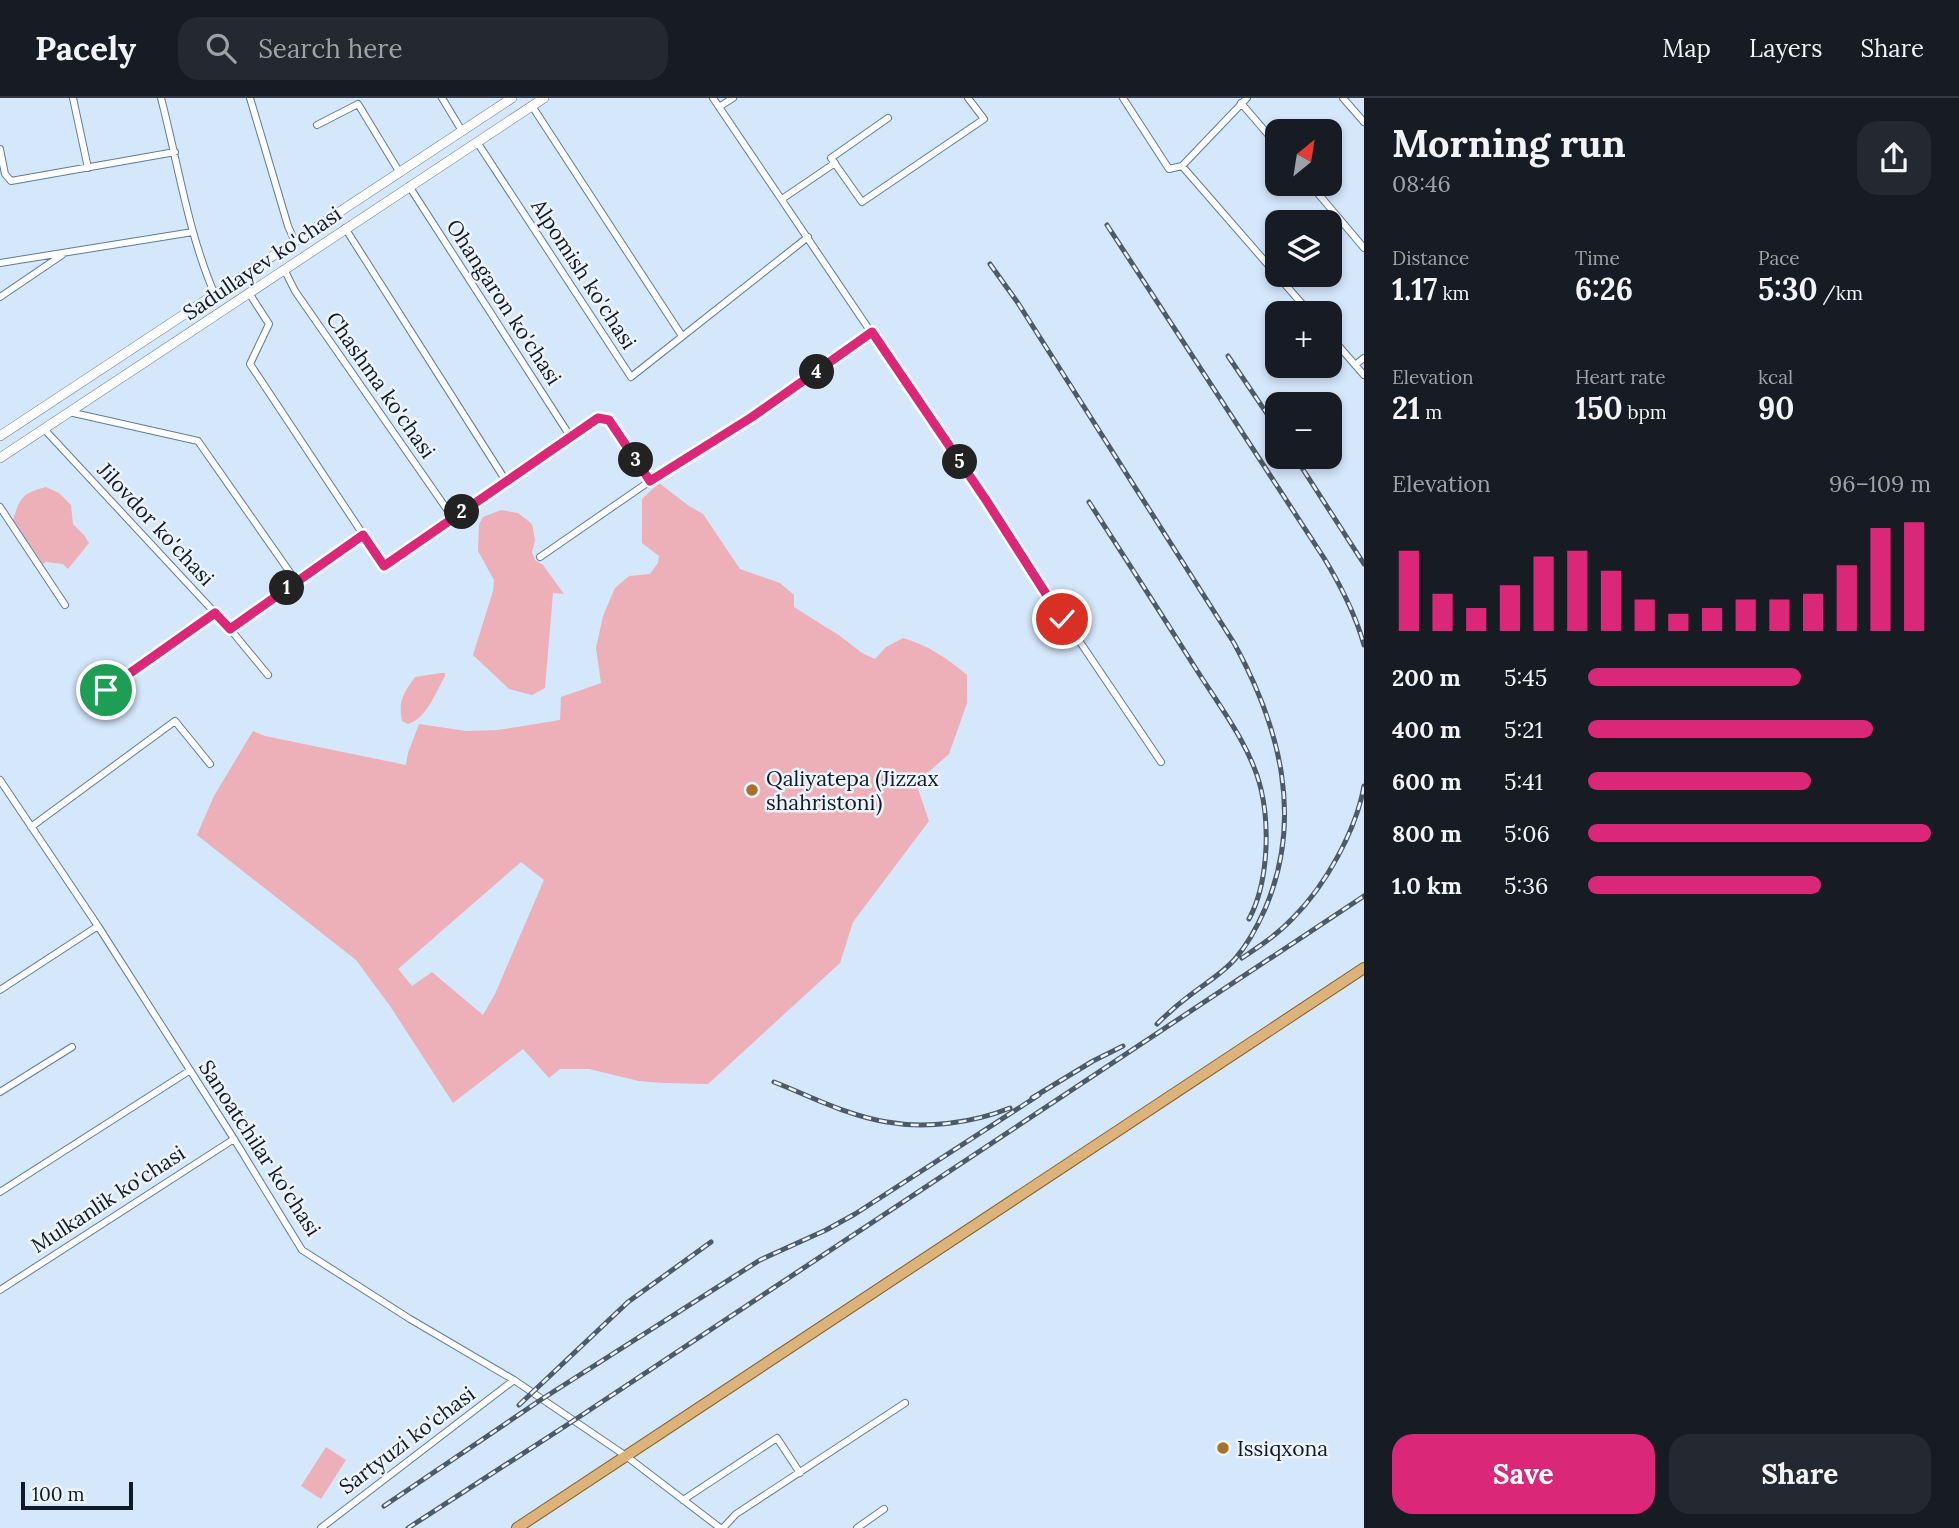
<!DOCTYPE html>
<html lang="en">
<head>
<meta charset="utf-8">
<style>
	:root { --surface:#171b24; --page:#242831; --text:#f1f3f6; --muted:#9ea1a6; --line:#363941; --accent:#db2777 }
	body { margin:0; font-family:Lora,serif; background:var(--page); color:var(--text); height:100vh; display:flex; flex-direction:column; font-size:26px; white-space:nowrap }
	* { box-sizing:border-box; margin:0 }
	p { font-size:23px; color:var(--muted) }
	.icon { flex:none; width:38px; height:38px; fill:none; stroke:currentColor; stroke-width:2; stroke-linecap:round; stroke-linejoin:round }
	.map { position:relative; flex:1; overflow:hidden }
	.panel { display:flex; flex-direction:column; background:var(--surface); width:595px }
	.panel>* { flex:none }
	.needle { width:46px; rotate:30deg }
	.tools { position:absolute; left:1265px; top:21px; display:grid; gap:14px }
	.tools a { display:grid; place-items:center; width:77px; height:77px; border-radius:14px; background:var(--surface); box-shadow:0 4px 10px #0003; font-size:35px }
	.scale { position:absolute; left:21px; bottom:18px; width:112px; box-sizing:border-box; padding-left:7px; border:4px solid #101b27; border-top:0; font-size:19px; line-height:24px; white-space:nowrap; color:#101b27; -webkit-text-stroke:5px #ecf3fa; paint-order:stroke }
	.pin { position:absolute; display:grid; place-items:center; width:60px; height:60px; color:#fff; margin:-30px; border:4px solid #fff; border-radius:50%; box-shadow:0 2px 7px #0007 }
	.km { position:absolute; width:35px; height:35px; margin:-18px; border-radius:50%; background:#222; color:#fff; font-size:19px; line-height:35px; text-align:center }
	.round { display:grid; place-items:center; flex:none; width:74px; height:74px; border-radius:21px; background:var(--page) }
	.summary { display:flex; align-items:center; justify-content:space-between; height:119px; padding:0 28px }
	h1 { font-size:38px; font-weight:800; line-height:52px }
	.metrics { display:grid; grid-template-columns:repeat(3,1fr); gap:10px; height:119px; padding:7px 28px }
	.metrics div { display:grid; align-content:center }
	.metrics b { font-size:30px; font-weight:800 }
	.metrics small { font-size:19px; font-weight:400 }
	.metrics p { font-size:19px }
	.chart { height:196px; padding:14px 28px }
	.chart p { display:flex; justify-content:space-between }
	.chart svg { width:100%; height:126px; margin-top:7px; stroke:var(--accent); stroke-width:6 }
	.primary-button { display:flex; gap:14px; margin-top:auto; padding:14px 28px }
	.primary-button a { flex:1; height:80px; border-radius:21px; background:var(--accent); color:#fff; font-size:28px; font-weight:800; line-height:80px; text-align:center }
	.primary-button a+a { background:var(--page); color:var(--text) }
	ul { padding:0 28px; list-style:none; font-size:23px }
	li { display:grid; grid-template-columns:112px 84px 1fr; align-items:center; height:52px }
	li i { height:18px; border-radius:9px; background:var(--accent) }
	header { display:flex; align-items:center; gap:42px; box-sizing:border-box; height:98px; padding:0 35px; background:var(--surface); border-bottom:2px solid var(--line) }
	header strong { font-size:33px }
	nav { display:flex; gap:38px; margin-inline-start:auto; font-size:24px }
	.search { width:490px; height:63px; background:var(--page); display:flex; align-items:center; gap:18px; box-sizing:border-box; padding:0 24px; border-radius:21px; color:var(--muted); font-size:26px }
	main { display:flex; flex:1; min-height:0 }
	.map>svg:first-child { display:block }
	.green { fill:#edb0b8; fill-rule:evenodd }
	.lines { fill:none; stroke-linecap:round; stroke-linejoin:round }
	.minor-casing { stroke:#5f7c9a; stroke-width:8 }
	.secondary-casing { stroke:#5f7c9a; stroke-width:10 }
	.primary-casing { stroke:#855d24; stroke-width:12 }
	.minor { stroke:#fff; stroke-width:6 }
	.secondary { stroke:#fff; stroke-width:9 }
	.primary { stroke:#dcb37b; stroke-width:10 }
	.rail-casing { stroke:#4d5a68; stroke-width:5 }
	.rail { stroke:#ecf3fa; stroke-width:2.5; stroke-dasharray:8; stroke-linecap:butt }
	.route-casing { stroke:#fff; stroke-width:14 }
	.route { stroke:#db2777; stroke-width:9 }
	.poi-dot { fill:#a6712b; stroke:#ecf3fa; stroke-width:2.5 }
	.labels { text-anchor:middle; dominant-baseline:central; stroke-width:5; stroke-linejoin:round; paint-order:stroke }
	.street-label { font-size:21px; fill:#101b27; stroke:#ecf3fa }
	.poi-label { font-size:21px; fill:#101b27; stroke:#ecf3fa; text-anchor:start }
</style>
</head>
<body>
<header>
<strong>Pacely</strong>
<div class="search"><svg class="icon" aria-label="search" viewBox="0 0 24 24"><circle cx="10" cy="10" r="6"/><path d="M15 15l6 6"/></svg>Search here</div>
<nav><a>Map</a><a>Layers</a><a>Share</a></nav>
</header>
<main>
<div class="map">
<svg width="1364" height="1430" viewBox="0 0 1364 1430">
	<rect width="100%" height="100%" fill="#d4e7fb"/>
	<path class="green" d="M659,385l30,23 14,8 37,55 40,14 14,12v12l46,29 22,17 13,6 11,-12 17,-9c25,7 45,21 64,37v28l-18,51 -33,29 13,38 -76,101 -13,41 -132,121 -46,-1 -23,-2 -50,-12h-29l-11,9 -26,-29 -70,54 -63,-97 -34,-46 -159,-125 17,-39 39,-65 12,5 141,29 2,-12 11,-29 47,7 32,-1 62,-10 1,-23 40,-14 -5,-35 7,-32 12,-28 14,-12 21,-2 8,-11 1,-7 -17,-13v-44zM521,764l23,18 -49,114 -12,21 -51,-43 -20,14 -14,-17z
		M46,389l13,6 12,12 2,19 11,11 5,8 -21,26 -5,-5 -17,-2 -3,2 -30,-44c7,-23 10,-27 33,-33z
		M501,412l17,3 14,11 3,16 -3,12 3,8 8,5 21,29 -11,-1 -8,95 -13,7 -23,-6 -36,-34 20,-64 1,-11 -16,-29 1,-27 4,-7z
		M441,575h4v3c-10,17 -17,41 -37,48l-6,-3c-4,-20 1,-27 13,-44z
		M326,1349l20,13 -25,39 -20,-13z"/>
	<g class="lines">
		<g class="minor-casing">
			<path id="minor" d="M73,0l15,70
				M161,0c17,65 27,135 54,197
				M250,0l38,128 7,16
				M442,0l20,33
				M713,0l448,664
				M1123,0l46,71 13,-3 128,147
				M1343,0l21,24
				M1241,5l37,43
				M532,8l150,230
				M719,9l14,-9
				M888,20l-57,40 31,44 122,-83 -16,-21
				M317,27l41,-21 42,69
				M477,44l154,235 177,-140
				M0,51l5,25 6,7 164,-29
				M1182,68l65,-68
				M1310,86l54,64
				M409,88l161,250
				M782,101l53,-36
				M345,130l161,253
				M0,165l193,-31
				M284,171l11,22 158,227
				M249,195l20,31 -19,40 134,202 214,-148 11,2 41,61
				M0,199l62,-42
				M1330,238l34,39
				M1355,267l9,-7
				M69,314l129,29 98,140 -66,48
				M44,331l186,200 38,46
				M0,409l65,98
				M540,459l110,-76 102,-64 120,-84
				M296,483l67,-46
				M106,592l109,-77
				M0,682l98,146 136,213 68,111 108,69 104,61 112,76 94,72
				M31,729l144,-106 35,43
				M0,892l98,-64
				M0,994l72,-45
				M0,1094l189,-121
				M0,1192l234,-151
				M683,1402l94,-62 23,35
				M321,1430l193,-148
				M723,1430l13,-14 169,-111
				M857,1430l27,-19"/>
		</g>
		<g class="secondary-casing">
			<path id="secondary" d="M0,338l512,-338
				M0,360l544,-360"/>
		</g>
		<g class="primary-casing">
			<path id="primary" d="M517,1430l847,-560"/>
		</g>
		<use href="#minor" class="minor"/>
		<use href="#secondary" class="secondary"/>
		<use href="#primary" class="primary"/>
		<g class="rail-casing">
			<path id="rail" d="M1107,127l217,333c17,28 31,55 40,87
				M990,166l28,39 216,340c46,84 70,175 31,266 -8,18 -17,35 -30,50 -13,15 -31,25 -46,37 -12,9 -22,18 -32,28
				M1228,258l50,74
				M1295,359l69,107
				M1089,404c37,57 73,113 109,170 23,36 53,75 63,117 9,39 7,95 -12,130
				M1242,860c18,-12 36,-24 51,-40 32,-32 63,-87 71,-132
				M774,984c36,14 74,34 113,40 39,7 86,1 123,-14
				M1032,1000l61,-37 30,-15
				M519,1307l109,-103 83,-60
				M384,1408l158,-107 218,-139 66,-30 29,-16 184,-119
				M408,1430l165,-107 791,-525"/>
		</g>
		<use href="#rail" class="rail"/>
	</g>
	<g class="lines">
		<g class="route-casing">
			<path id="route" d="M106,592l109,-77 15,16 133,-94 21,31 214,-148 11,2 41,61 102,-64 120,-85 114,168 76,119"/>
		</g>
		<use href="#route" class="route"/>
	</g>
	<g class="poi-dot">
		<circle cx="752" cy="692" r="7"/>
		<circle cx="1223" cy="1350" r="7"/>
	</g>
	<g class="labels">
		<g class="street-label">
			<text transform="translate(262 165) rotate(-34)">Sadullayev ko'chasi</text>
			<text transform="translate(584 176) rotate(57)">Alpomish ko'chasi</text>
			<text transform="translate(504 204) rotate(57)">Ohangaron ko'chasi</text>
			<text transform="translate(381 287) rotate(55)">Chashma ko'chasi</text>
			<text transform="translate(156 426) rotate(47)">Jilovdor ko'chasi</text>
			<text transform="translate(260 1050) rotate(57)">Sanoatchilar ko'chasi</text>
			<text transform="translate(108 1101) rotate(-33)">Mulkanlik ko'chasi</text>
			<text transform="translate(407 1342) rotate(-37)">Sartyuzi ko'chasi</text>
		</g>
		<g class="poi-label">
			<text x="766" y="680">Qaliyatepa (Jizzax<tspan x="766" dy="24">shahristoni)</tspan></text>
			<text x="1237" y="1350">Issiqxona</text>
		</g>
	</g>
</svg>
<div class="tools">
<a><svg class="needle" viewBox="-14 -14 28 28"><path d="M0-13l5 13h-10z" fill="#e53935"/><path d="M0 13l5-13h-10z" fill="#9ea1a6"/></svg></a>
<a><svg class="icon" aria-label="layers" viewBox="0 0 24 24"><path d="M12 4l9 5-9 5-9-5zM3 14l9 5 9-5"/></svg></a>
<a>+</a>
<a>−</a>
</div>
<div class="scale">100 m</div>
<div class="pin" style="left:106px;top:592px;background:#1e9e55"><svg class="icon" aria-label="arrive" viewBox="0 0 24 24"><path d="M6 21V4h12l-3 4 3 4H6"/></svg></div>
<div class="pin" style="left:1062px;top:521px;background:#d93025"><svg class="icon" aria-label="check" viewBox="0 0 24 24"><path d="M5 12l5 5 9-10"/></svg></div>
<b class="km" style="left:287px;top:490px">1</b>
<b class="km" style="left:462px;top:414px">2</b>
<b class="km" style="left:636px;top:362px">3</b>
<b class="km" style="left:817px;top:274px">4</b>
<b class="km" style="left:960px;top:364px">5</b>
</div>
<section class="panel">
<div class="summary"><div><h1>Morning run</h1><p>08:46</p></div><a class="round"><svg class="icon" aria-label="share" viewBox="0 0 24 24"><path d="M12 15V3M7 8l5-5 5 5M5 13v7h14v-7"/></svg></a></div>
<div class="metrics">
<div><p>Distance</p><b>1.17<small> km</small></b></div>
<div><p>Time</p><b>6:26</b></div>
<div><p>Pace</p><b>5:30<small> /km</small></b></div>
</div>
<div class="metrics">
<div><p>Elevation</p><b>21<small> m</small></b></div>
<div><p>Heart rate</p><b>150<small> bpm</small></b></div>
<div><p>kcal</p><b>90</b></div>
</div>
<div class="chart"><p><span>Elevation</span>96–109 m</p>
<svg viewBox="0 0 160 44" preserveAspectRatio="none"><path d="M5 44V16M15 44V31M25 44V36M35 44V28M45 44V18M55 44V16M65 44V23M75 44V33M85 44V38M95 44V36M105 44V33M115 44V33M125 44V31M135 44V21M145 44V8M155 44V6"/></svg>
</div>
<ul>
<li><b>200 m</b>5:45<i style="width:62%"></i></li>
<li><b>400 m</b>5:21<i style="width:83%"></i></li>
<li><b>600 m</b>5:41<i style="width:65%"></i></li>
<li><b>800 m</b>5:06<i style="width:100%"></i></li>
<li><b>1.0 km</b>5:36<i style="width:68%"></i></li>
</ul>
<div class="primary-button"><a>Save</a><a>Share</a></div>
</section>
</main>
</body>
</html>
